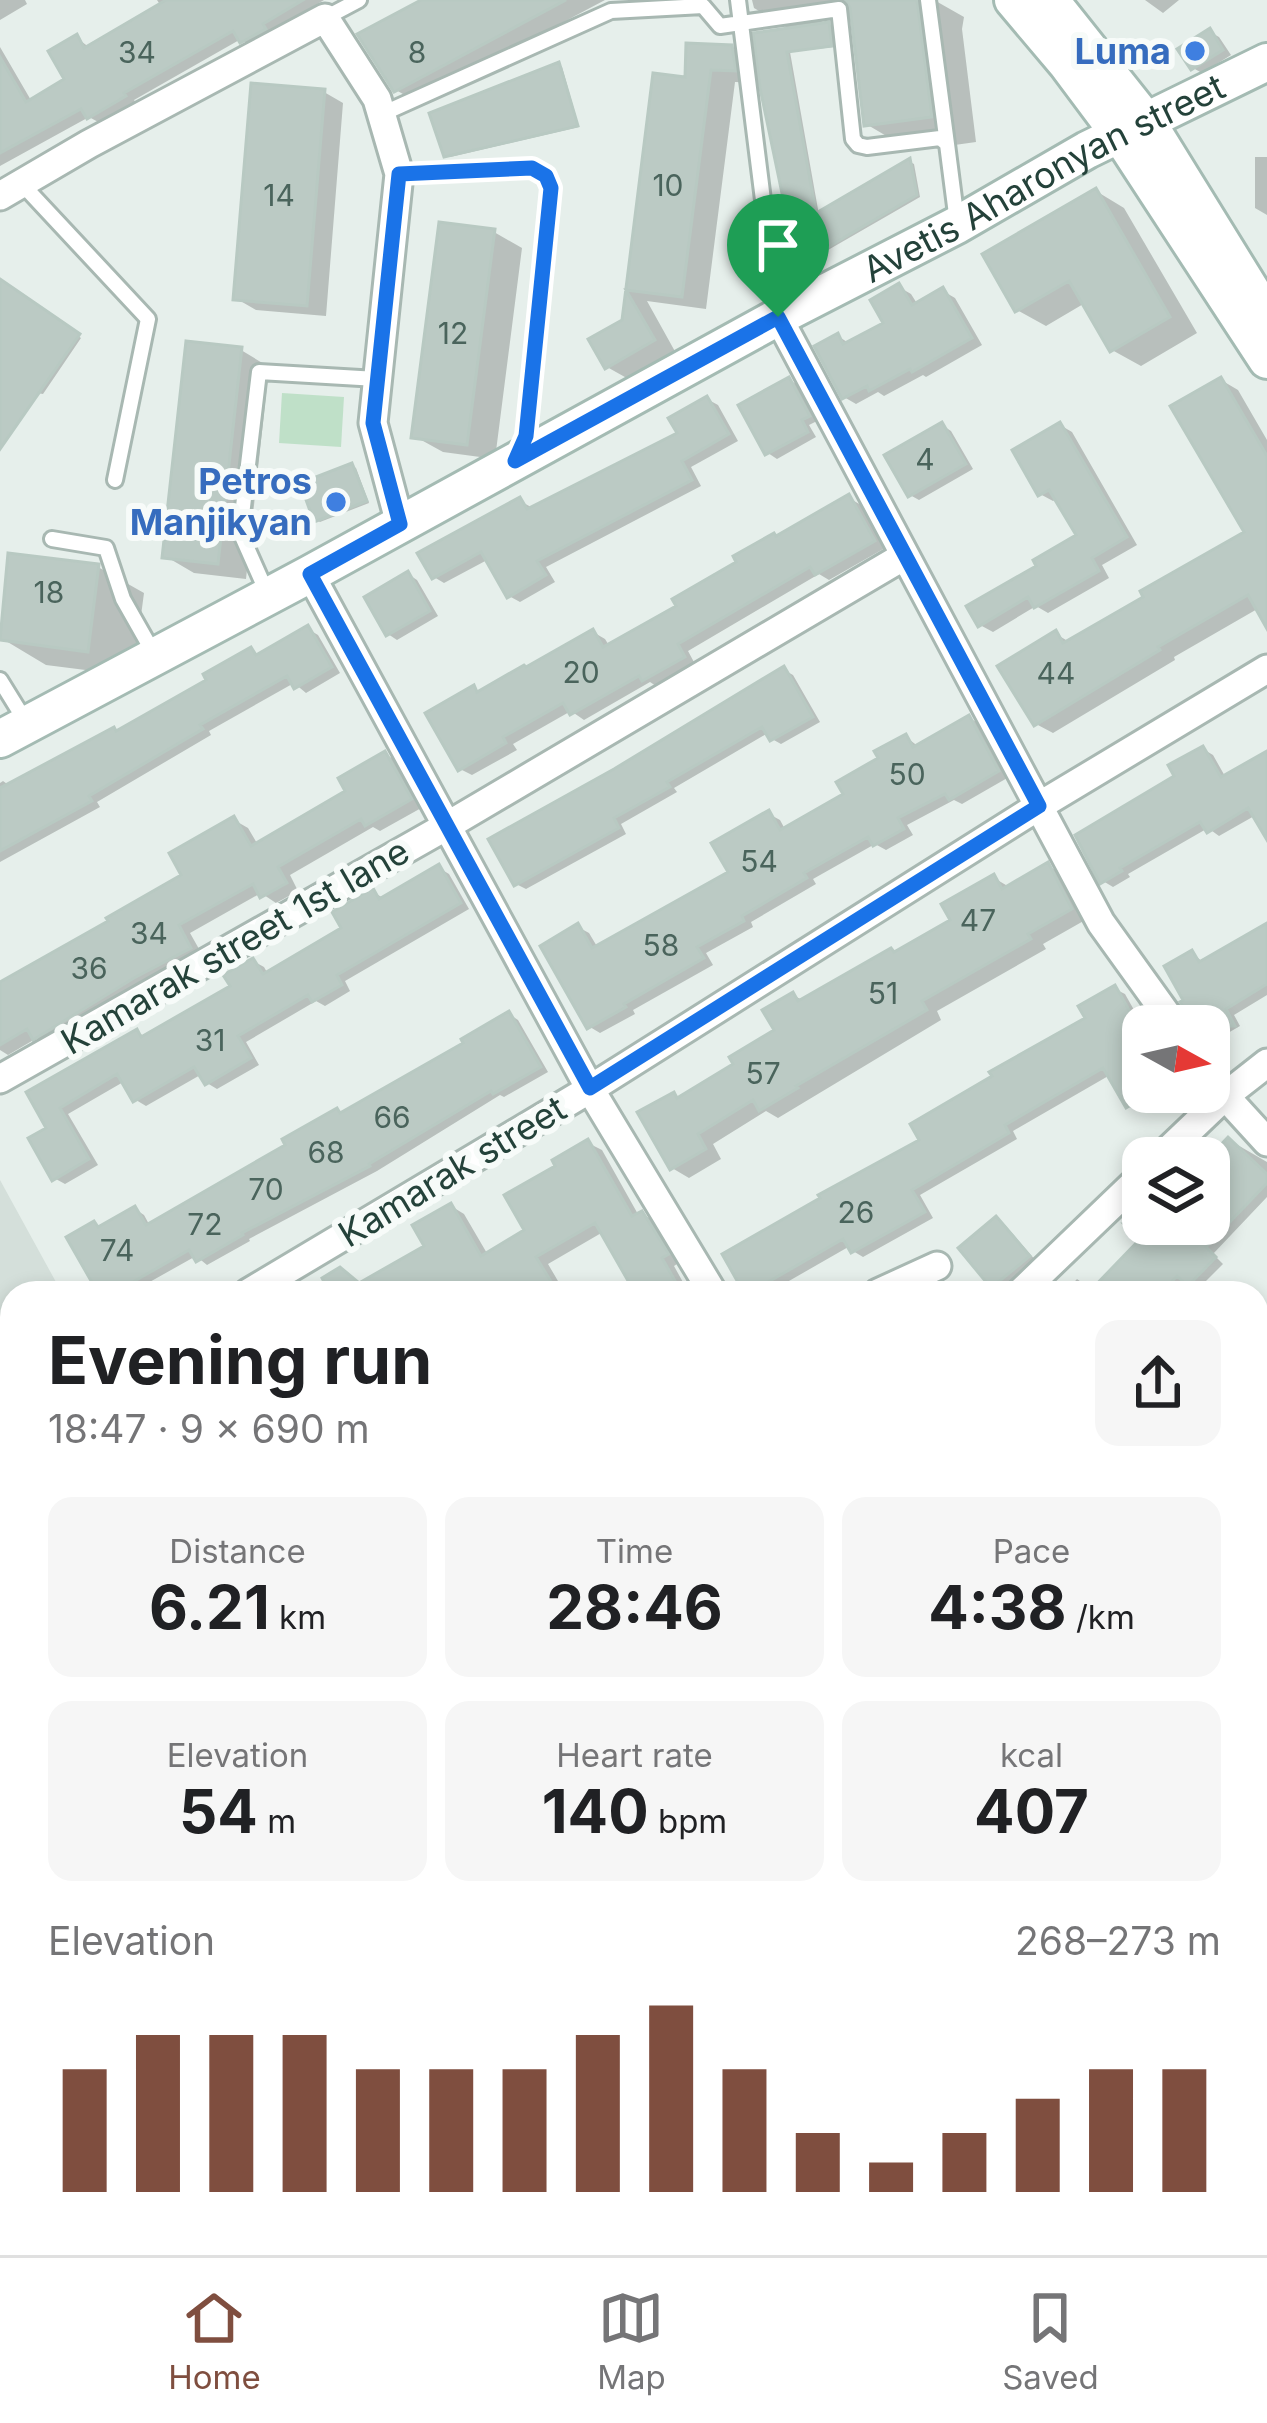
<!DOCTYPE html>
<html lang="en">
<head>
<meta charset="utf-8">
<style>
	:root { --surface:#fff; --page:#f6f6f6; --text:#202124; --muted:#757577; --line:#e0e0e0; --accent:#7f4e3f }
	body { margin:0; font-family:Inter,sans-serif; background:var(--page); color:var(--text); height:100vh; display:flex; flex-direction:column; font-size:45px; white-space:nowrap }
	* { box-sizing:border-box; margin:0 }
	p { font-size:39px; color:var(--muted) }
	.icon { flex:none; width:66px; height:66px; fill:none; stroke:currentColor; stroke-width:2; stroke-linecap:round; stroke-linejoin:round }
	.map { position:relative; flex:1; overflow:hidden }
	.details { position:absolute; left:0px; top:1281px; width:1269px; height:975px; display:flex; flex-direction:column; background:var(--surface); border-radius:36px 36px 0 0; box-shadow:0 6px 18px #0003 }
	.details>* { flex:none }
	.needle { width:78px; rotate:98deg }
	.tools { position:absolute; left:1122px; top:1005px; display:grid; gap:24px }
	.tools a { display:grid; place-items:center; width:108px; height:108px; border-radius:24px; background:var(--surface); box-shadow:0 6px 18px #0003; font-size:60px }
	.pin { position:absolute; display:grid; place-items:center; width:102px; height:102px; color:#fff; margin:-123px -51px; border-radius:50% 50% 50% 0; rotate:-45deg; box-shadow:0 0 12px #0007 }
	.pin .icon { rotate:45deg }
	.round { display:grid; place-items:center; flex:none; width:126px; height:126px; border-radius:24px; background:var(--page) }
	.summary { display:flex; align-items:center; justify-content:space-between; height:204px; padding:0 48px }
	h1 { font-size:66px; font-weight:700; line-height:90px }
	.stats { display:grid; grid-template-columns:repeat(3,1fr); gap:18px; height:204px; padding:12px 48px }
	.stats div { display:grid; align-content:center; border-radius:24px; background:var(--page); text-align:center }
	.stats b { font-size:60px; font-weight:700 }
	.stats small { font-size:33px; font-weight:400 }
	.stats p { font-size:33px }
	.chart { height:336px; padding:24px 48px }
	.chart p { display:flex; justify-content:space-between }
	.chart svg { width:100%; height:216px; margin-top:12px; stroke:var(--accent); stroke-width:6 }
	.tabs { display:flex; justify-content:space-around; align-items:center; height:168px; border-top:3px solid var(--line); background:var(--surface); font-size:33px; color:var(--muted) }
	.tabs a { display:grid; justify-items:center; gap:6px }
	.tabs .current { color:var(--accent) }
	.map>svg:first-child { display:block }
	.built { fill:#d4dfda }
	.green { fill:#bfe0c8 }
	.shadow { fill:#0003 }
	.building { fill:#bbcac4; stroke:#b8c9c2; stroke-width:3 }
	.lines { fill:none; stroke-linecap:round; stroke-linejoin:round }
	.lane-casing { stroke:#a8b8b2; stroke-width:20 }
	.street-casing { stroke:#a8b8b2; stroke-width:33 }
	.secondary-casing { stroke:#a4bbb3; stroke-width:42 }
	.lane { stroke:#fff; stroke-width:14 }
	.street { stroke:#fff; stroke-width:27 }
	.secondary { stroke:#fff; stroke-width:36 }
	.route-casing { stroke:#fff; stroke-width:24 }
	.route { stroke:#1a73e8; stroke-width:15 }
	.shop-dot { fill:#3f7fe0; stroke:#f7fbf9; stroke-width:4.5 }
	.labels { text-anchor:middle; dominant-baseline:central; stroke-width:12; stroke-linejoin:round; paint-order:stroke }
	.number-label { font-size:30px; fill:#4a645c }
	.shop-label { font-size:36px; font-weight:bold; fill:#366cbe; stroke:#f7fbf9; text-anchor:end }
	.street-label { font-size:36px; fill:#24423a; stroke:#f7fbf9 }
</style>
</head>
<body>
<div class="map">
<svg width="1267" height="2255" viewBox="0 0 1267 2255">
	<rect width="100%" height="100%" fill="#e6efeb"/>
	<path class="built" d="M0,1180l62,113h-50v214l-12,9z"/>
	<path class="green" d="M282,393l62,4 -3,50 -62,-4z"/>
	<path class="shadow" d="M0,0h25l2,4 -27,16z
		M157,0h167l-52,31 4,5 -22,12 -13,-9 -107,61 2,3 -36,20 -11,-6 -89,49v-119l32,55 36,-22 9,-42 13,10 71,-42z
		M427,0h178l-190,101 -19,-11z
		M752,0h182l30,17 -2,12 14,113 -64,9 -46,-27 -12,-108 -33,5 11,6 2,20 -44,5 29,163 91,-53 4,2 6,33 -118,68 -3,-2 -36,-180 -28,-1 -29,227 -59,-8 30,54 -45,26 -25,-14 18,-45 31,-245 31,4 44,-33 29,16 31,-34 -37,-22z
		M1145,0h34l-16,13z
		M1210,32l9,5 12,18 -29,18 -9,-5z
		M558,65l4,2 17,60 -129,30 -4,-2z
		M324,92l19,11 -17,213 -70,-6 -19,-11z
		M1255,157h12v58l-12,-7z
		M1096,191l28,17 73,125 -56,33 -29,-16 -27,-47 -39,23 -29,-16z
		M494,232l28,16 -27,211 -52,-7 -29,-16z
		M0,280l81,58 -38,56 -39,-7 -4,17z
		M899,287l12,7 7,11 25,-14 12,7 27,47 -56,32 -3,-2 -39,21 -6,-4 -22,12 -12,-7 -6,-61 12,8 38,-20z
		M241,350l28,17 -23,212 -52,-6 -29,-17z
		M789,380l9,5 19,36 -8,4 7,12 -39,22 -9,-6z
		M1221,380l17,10 29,50v182l-8,-14 -85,49 1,3 -122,73 -17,-9 20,-90 15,9 177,-110z
		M707,399l11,6 20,36 -47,26 10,19 -155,81 9,15 -35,20 -11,-6 -20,-37 -45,24 -10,-6 86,-76 11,6 150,-72z
		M942,425l9,6 22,38 -54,31 -9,-5z
		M1060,425l12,7 65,113 -35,20 7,13 -61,35 -12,-7 -43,26 -13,-7 60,-58 40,-31 -22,-38 -5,3 -13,-7z
		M352,466l4,2 13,35 -49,19 -3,-2z
		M849,498l12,7 24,43 -56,32 -10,-6 -131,77 7,13 -39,22 -6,-4 -66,38 -13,-9 -58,33 4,6 -45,25 -12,-6 14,-80 7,4 112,-61 12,7 5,8 70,-40 98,-68z
		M98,567l46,26 -11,83 -87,-11 -45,-27z
		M408,574l9,6 21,36 -41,24 -9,-6z
		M308,629l10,6 22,38 -34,20 -12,-10 -85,48 2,4 -114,67 3,5 -100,55v-79l3,-2 7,5 109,-53 91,-52 41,-31 10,6z
		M784,670l9,5 27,47 -39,22 -9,-5 -4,-6 -94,55 3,4 -56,32 5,10 -100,55 -10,-5z
		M969,718l11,6 29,53 -47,27 -8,-4 -47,25 6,10 -27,15 -11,-6 -62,35 3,5 -65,38 2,5 -47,26 7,12 -80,45 2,4 -35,19 -10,-6 -12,-100 11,6 9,15 134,-75 37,-59 11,6 6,11 61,-35 59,-59 13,10z
		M1203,749l10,6 13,23 41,-24v71l-11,-10 -37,21 -11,-8 -80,46 2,3 -17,10 -10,-6 75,-104z
		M385,754l13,8 25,45 -43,24 -7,-4 -83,48 8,16 -22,12 -15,-10 -71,40 13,23 -155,89 -11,-7 -29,17 -8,-5v-64l185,-110 49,-56 14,8 10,17 91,-52z
		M1048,866l17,9 22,44 -44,25 3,5 -109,62 4,9 -163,98 -12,-7 -53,33 8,15 -32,19 -17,-10 2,-73 6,4 57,-34 41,-34 15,-36 11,6 150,-80 40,-43 17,10z
		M439,868l10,6 20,35 -124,72 5,10 -25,15 -9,-5 -70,41 13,23 -42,24 -10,-6 -5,-9 -56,32 -10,-6 -11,-19 -57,33 30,51 -33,19 -11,-6 -4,-49 -20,-36 107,-61 9,5 88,-50 19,-26 11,6 4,7 77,-45 28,-37 12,7z
		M1267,922v73l-33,20 6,11 -31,18v-18h-14l-3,-73 12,10 46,-27 -2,-3z
		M1115,989l10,5 18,32v66h29l-34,19 -10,-5 -18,-31 -97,56 4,8 -97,56 13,23 -70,39 -10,-6 -3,-5 -82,47h-20l175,-152 166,-122z
		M509,1014l9,6 30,52 -44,25 -4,-2 -123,76 -128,68 1,2 -43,24 -11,-9 -57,32 2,5h-40l-7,-68 7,4 34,-20 9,6 6,11 317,-182z
		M1229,1140l38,22v35l-54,57 10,10 -25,25 -12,-9 -12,13h-110l13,-14 17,12 50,-52 -11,-11 10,-10v6h66v-63z
		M588,1143l14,7 37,66 3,-2 14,8 24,40 -6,4 15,27h-51l-35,-61 -55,32 17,29h-232l7,-22 18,11 17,-5 53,-30 23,-41 13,8 24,41 40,-24 31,-64z
		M996,1220l9,5 32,37 -35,29 -9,-5z
		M1267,1315v104l-10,11v-106z
		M12,1621v83l-12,-8v-65z
		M1267,1644v94l-10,-9v-75z
		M1257,1888l10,6v48l-10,10z
		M0,2062l12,16v139l-12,-15z
		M1267,2073v94l-3,3 -7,-5v-82z
		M1265,2223l2,32h-186l12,-11h164v-14z
		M100,2244h5l18,11h-35z
		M669,2244h101l-11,11h-101z
		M869,2244h73l-11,11h-51z"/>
	<path class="building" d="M166,0h137l-40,24 3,5 -26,14 -7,-12 -109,62 2,3 -39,23 -6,-10 -81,44v-96l26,45 38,-23 -16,-28 29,-17 7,14z
		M421,0h145l-172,92 -37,-58z
		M845,0h72l15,117 -68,9 -14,-118z
		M829,22l3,24 -45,6 29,161 94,-55 7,37 -120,70 -37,-177 -7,-55z
		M1210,28l13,22 -32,20 -14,-21z
		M686,43l46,2 4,26 -25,-1 -29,227 -56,-7 29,50 -50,29 -17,-30 34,-19 31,-247 32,4z
		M559,62l19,64 -134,31 -15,-44z
		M251,83l74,6 -18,217 -74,-6z
		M1096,188l74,129 -60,35 -41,-71 -54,31 -33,-58z
		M439,222l56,7 -28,216 -56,-7z
		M0,279l80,55 -80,115z
		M899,283l13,22 31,-18 29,51 -60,34 -2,-3 -41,22 -2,-5 -25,13 -28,-53 24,-13 5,11 40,-21 -13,-23z
		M186,341l56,6 -24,217 -56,-6z
		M789,377l21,39 -8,4 6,12 -43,23 -27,-50z
		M1221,377l46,79v173l-19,-34 -90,52 2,3 -126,76 -37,-60 59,-36 7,13 80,-46 -3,-6 104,-59 -74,-126z
		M707,396l22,38 -47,27 10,19 -155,81 9,14 -39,23 -26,-46 -49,27 -15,-26 103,-56 7,12 150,-76 -9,-15z
		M942,422l24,42 -58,33 -24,-42z
		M1060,422l67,115 -35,21 7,13 -65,37 -6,-11 -50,30 -12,-21 70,-40 -3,-6 43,-25 -27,-45 -11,6 -26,-46z
		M352,463l15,38 -53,21 -14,-39z
		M849,494l26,47 -60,34 -5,-8 -132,77 7,13 -43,24 -3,-5 -69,39 -7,-12 -60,34 3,6 -48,28 -33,-58 49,-28 3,7 47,-27 2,2 67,-38 10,18 73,-41 -4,-7 64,-37 -3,-6 41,-23 2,3z
		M8,553l91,11 -11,88 -88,-12z
		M408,571l22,40 -44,25 -22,-39z
		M308,625l24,42 -38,22 -7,-13 -87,49 3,4 -114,67 3,5 -92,50v-63l114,-61 2,4 90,-51 -3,-6 48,-27 5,8z
		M784,666l29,51 -43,24 -8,-14 -95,55 3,5 -56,31 5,10 -105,58 -26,-47 126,-70z
		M969,715l30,56 -50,29 -4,-6 -47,24 6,11 -31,17 -5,-9 -64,36 3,5 -65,38 2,5 -47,26 7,11 -80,46 2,3 -39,22 -47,-83 38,-23 14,25 136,-76 -17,-29 58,-33 11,20 63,-36 -7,-12 42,-24 -4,-7 32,-17 7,13z
		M1203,746l18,31 46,-26v89l-19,-32 -41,25 -7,-11 -80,46 2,3 -22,13 -25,-49 99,-59 -6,-11z
		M385,751l27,48 -47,27 -4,-7 -83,48 9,16 -27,15 -7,-14 -74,41 12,23 -57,30 -101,62 -6,-11 -27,16v-63l108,-61 -2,-3 75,-43 -12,-22 65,-37 17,30 94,-55 -7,-13z
		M1048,862l24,47 -44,25 3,5 -109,62 5,9 -131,76 2,2 -39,23 -6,-11 -55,34 8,15 -36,21 -33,-58 37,-20 3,6 56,-34 -4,-7 45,-27 -12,-20 31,-18 5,9 93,-53 3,4 56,-32 -9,-16 53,-30 8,15z
		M439,864l22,39 -124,72 5,10 -30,17 -4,-7 -70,41 13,22 -46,27 -11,-18 -61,35 -16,-28 -57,34 29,51 -37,22 -24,-43 18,-10 -20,-36 111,-63 4,8 89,-51 -7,-11 30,-17 10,16 78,-46 -9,-16 41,-24 6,11z
		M1267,923v61l-41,25 9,17h-42l-3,-10 -10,-14 3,-2 -19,-34 28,-16 7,12z
		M1115,985l23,41 10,-6 5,6h-15l5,9v63l-17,10 -23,-40 -98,57 4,8 -97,57 13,22 -74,41 -8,-14 -94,54h-5l-22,-39 98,-56 -2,-3 101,-55 -9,-16 82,-48 -3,-4 96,-54 -7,-12z
		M509,1011l32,56 -48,27 -2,-3 -122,73 1,2 -128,67 1,2 -47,27 -7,-12 -58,33 6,10h-39l-32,-56 28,-16 4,6 37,-21 11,19 139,-80 -3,-6 55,-31 3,5 123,-70 -2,-4z
		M1228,1137l39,37v9l-61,64 10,10 -28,29 -11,-10 -16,17h-73l52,-54 -16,-15h85v-67z
		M588,1139l44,77 10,-5 27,43 -7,4 20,35h-47l-40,-70 -59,34 22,36h-228l-8,-15 18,-11 19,16 65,-37 -12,-21 39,-22 30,53 43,-26 -20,-35 51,-29 -3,-6z
		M996,1216l34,40 -39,32 -33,-40z"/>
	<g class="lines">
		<g class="lane-casing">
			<path id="lane" d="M738,0l39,312
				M928,0l19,144
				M325,18l34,-18
				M382,114l229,-103 92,-5 17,20 119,-17 14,130 5,6 9,2 73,-9 7,6 10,78
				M399,174l133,-6 14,8 5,13 -25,246 -6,15
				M22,184l126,135 -33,161
				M52,539l54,9 17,51 30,53
				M268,595l-28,-63 19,-160 118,7
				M0,680l26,42
				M0,1564l12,-9
				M0,1712l12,14
				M1257,1845l10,9
				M0,2052l12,15
				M63,2255l13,-11"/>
		</g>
		<g class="street-casing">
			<path id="street" d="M0,196l89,-52 236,-126 52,81 22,75 -26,249 27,101
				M778,317l323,606 74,103
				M310,574l280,515 123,204
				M1209,1074l16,22 42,46
				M0,1079l445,-252 459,-271
				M1160,1158l65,-62 42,-33
				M248,1293l342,-204 449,-283 228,-137
				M878,1293l59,-27
				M1020,1293l123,-118
				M0,1963l12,-9
				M1257,2008l10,-10
				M1010,2255l11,-11"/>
		</g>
		<g class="secondary-casing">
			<g id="secondary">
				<path d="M1013,0l54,64 53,71 147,225"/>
				<path d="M1050,0l97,122 118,191"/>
				<path id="s1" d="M0,739l310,-165 468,-257 179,-92 130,-75 180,-88"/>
				<path d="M1257,1520l10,-10"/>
				<path d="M1257,1562l10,-11"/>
				<path d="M0,1886l12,14"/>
				<path d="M287,2244l9,11"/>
				<path d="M531,2255l11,-11"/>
				<path d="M568,2255l11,-11"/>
			</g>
		</g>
		<use href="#lane" class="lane"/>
		<use href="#street" class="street"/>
		<use href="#secondary" class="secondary"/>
	</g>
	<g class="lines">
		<g class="route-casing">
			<path id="route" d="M532,168l14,8 5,12 -25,248 -11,25 263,-144 261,489 -449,282 -280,-514 90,-50 -27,-101 26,-249z"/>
		</g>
		<use href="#route" class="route"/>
	</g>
	<g class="shop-dot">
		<circle cx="1195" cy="51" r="12"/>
		<circle cx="336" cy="502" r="12"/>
	</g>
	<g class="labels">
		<g class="number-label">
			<text x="137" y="52">34</text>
			<text x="417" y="52">8</text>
			<text x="668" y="185">10</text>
			<text x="279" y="195">14</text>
			<text x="453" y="333">12</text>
			<text x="925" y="459">4</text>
			<text x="49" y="592">18</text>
			<text x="581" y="672">20</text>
			<text x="1056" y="673">44</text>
			<text x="907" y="774">50</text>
			<text x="759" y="861">54</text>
			<text x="978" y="920">47</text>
			<text x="149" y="933">34</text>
			<text x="661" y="945">58</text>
			<text x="89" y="968">36</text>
			<text x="883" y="993">51</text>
			<text x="210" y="1040">31</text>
			<text x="763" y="1073">57</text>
			<text x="392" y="1117">66</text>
			<text x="326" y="1152">68</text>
			<text x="266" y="1189">70</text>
			<text x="856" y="1212">26</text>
			<text x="205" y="1224">72</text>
			<text x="117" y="1250">74</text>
		</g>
		<g class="shop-label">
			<text x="1171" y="51">Luma</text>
			<text x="312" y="481">Petros<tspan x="312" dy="41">Manjikyan</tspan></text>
		</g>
		<g class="street-label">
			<text stroke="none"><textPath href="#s1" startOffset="1185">Avetis Aharonyan street</textPath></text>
			<text transform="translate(235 946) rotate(-30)">Kamarak street 1st lane</text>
			<text transform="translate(452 1171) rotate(-31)">Kamarak street</text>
		</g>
	</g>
</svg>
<div class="tools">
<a><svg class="needle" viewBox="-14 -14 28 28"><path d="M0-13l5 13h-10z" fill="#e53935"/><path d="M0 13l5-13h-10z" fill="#757577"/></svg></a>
<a><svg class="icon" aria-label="layers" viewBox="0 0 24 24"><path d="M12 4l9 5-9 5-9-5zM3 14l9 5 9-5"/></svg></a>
</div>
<div class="pin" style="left:778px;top:317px;background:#1e9e55"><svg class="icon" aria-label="arrive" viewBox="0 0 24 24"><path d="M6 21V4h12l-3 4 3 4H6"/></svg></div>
<section class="details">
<div class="summary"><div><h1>Evening run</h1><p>18:47 · 9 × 690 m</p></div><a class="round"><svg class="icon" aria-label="share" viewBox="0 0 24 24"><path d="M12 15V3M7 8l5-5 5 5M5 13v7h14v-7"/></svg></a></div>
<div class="stats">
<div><p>Distance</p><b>6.21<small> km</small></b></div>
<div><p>Time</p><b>28:46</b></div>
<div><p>Pace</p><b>4:38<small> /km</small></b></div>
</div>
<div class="stats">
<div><p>Elevation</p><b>54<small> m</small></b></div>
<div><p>Heart rate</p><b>140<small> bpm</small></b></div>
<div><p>kcal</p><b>407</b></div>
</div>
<div class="chart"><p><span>Elevation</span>268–273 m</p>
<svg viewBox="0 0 160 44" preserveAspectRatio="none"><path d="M5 44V19M15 44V12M25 44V12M35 44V12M45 44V19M55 44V19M65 44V19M75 44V12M85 44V6M95 44V19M105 44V32M115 44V38M125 44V32M135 44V25M145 44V19M155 44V19"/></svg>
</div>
</section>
</div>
<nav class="tabs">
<a class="current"><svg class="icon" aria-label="home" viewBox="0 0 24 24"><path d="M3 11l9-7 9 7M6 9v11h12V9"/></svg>Home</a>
<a><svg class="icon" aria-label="map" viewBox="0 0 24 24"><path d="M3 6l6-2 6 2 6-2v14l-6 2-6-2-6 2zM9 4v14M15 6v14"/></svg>Map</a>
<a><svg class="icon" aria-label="saved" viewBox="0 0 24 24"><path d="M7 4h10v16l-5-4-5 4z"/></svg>Saved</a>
</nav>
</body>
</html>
